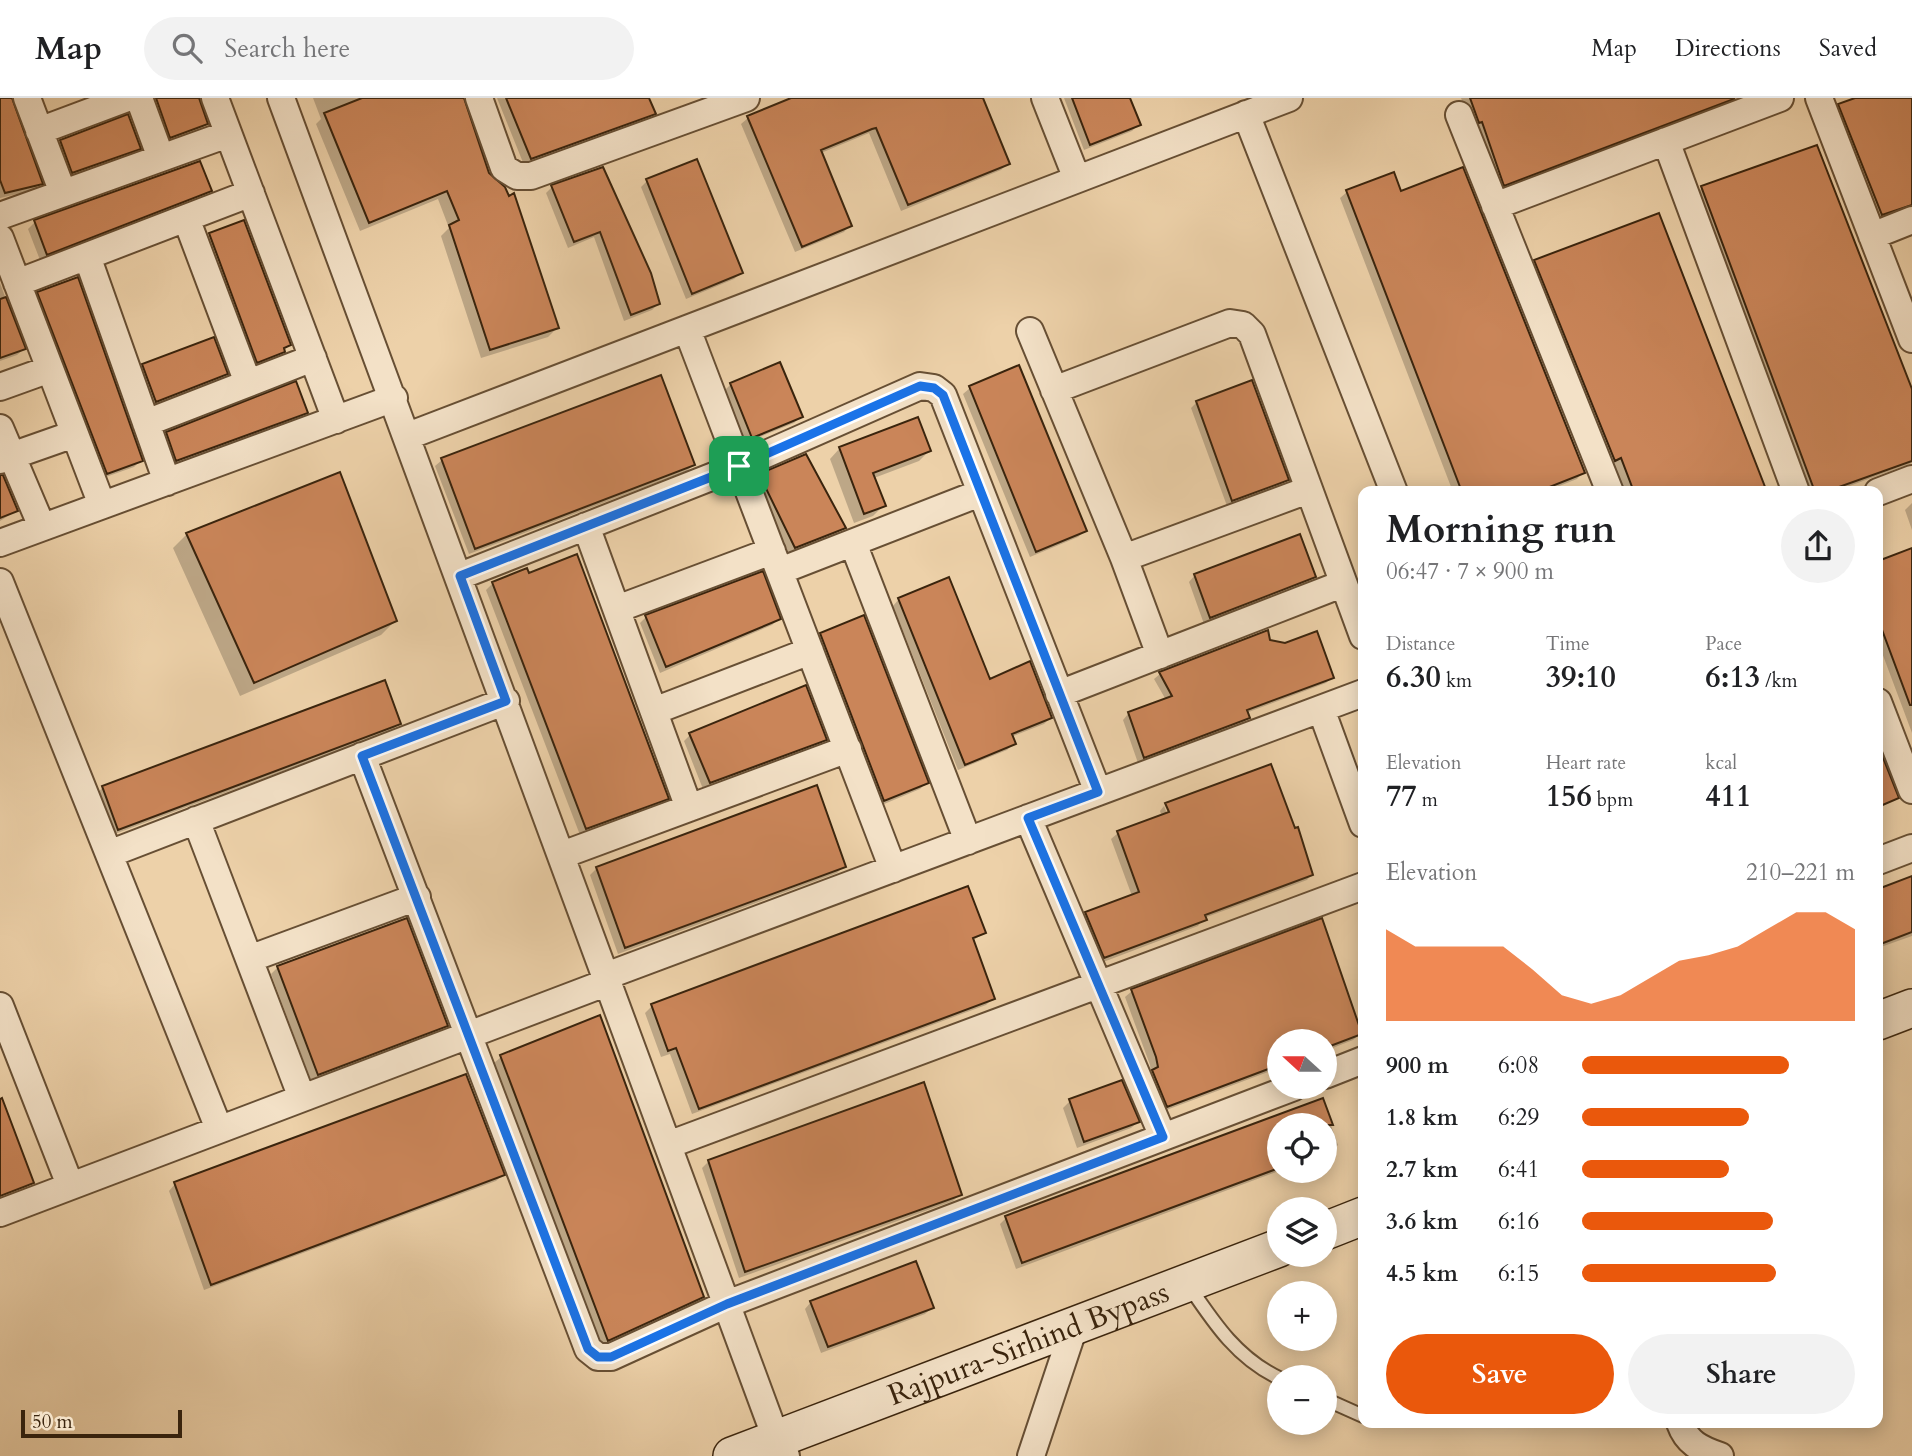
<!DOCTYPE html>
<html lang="en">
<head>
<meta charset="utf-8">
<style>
	:root { --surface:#fff; --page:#f2f2f2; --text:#202124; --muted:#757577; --line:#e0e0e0; --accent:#ea580c }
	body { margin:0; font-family:Cardo,serif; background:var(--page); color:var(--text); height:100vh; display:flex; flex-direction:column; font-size:26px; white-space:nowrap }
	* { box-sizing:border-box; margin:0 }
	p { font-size:23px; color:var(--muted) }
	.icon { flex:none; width:38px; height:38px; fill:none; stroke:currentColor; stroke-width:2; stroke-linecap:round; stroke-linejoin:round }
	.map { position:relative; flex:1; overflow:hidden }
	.sheet { position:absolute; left:1358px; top:388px; width:525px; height:942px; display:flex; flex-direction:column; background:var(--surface); border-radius:14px; box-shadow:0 4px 18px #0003 }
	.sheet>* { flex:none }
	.needle { width:46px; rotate:291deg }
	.tools { position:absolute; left:1267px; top:931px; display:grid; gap:14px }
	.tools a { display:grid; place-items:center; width:70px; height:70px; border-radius:50%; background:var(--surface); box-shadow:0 4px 18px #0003; font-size:35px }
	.scale { position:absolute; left:21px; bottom:18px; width:161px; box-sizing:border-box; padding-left:7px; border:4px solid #3a240d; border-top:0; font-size:19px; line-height:24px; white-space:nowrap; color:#3a240d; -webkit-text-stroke:5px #f3e1c7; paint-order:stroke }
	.pin { position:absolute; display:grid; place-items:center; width:60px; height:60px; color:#fff; margin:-30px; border-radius:14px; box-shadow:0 4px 10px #0006 }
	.round { display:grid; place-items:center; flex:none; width:74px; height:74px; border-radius:37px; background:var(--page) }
	.summary { display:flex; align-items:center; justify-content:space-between; height:119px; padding:0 28px }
	h1 { font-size:38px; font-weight:600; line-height:52px }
	.figures { display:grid; grid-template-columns:repeat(3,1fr); gap:10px; height:119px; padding:7px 28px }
	.figures div { display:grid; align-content:center }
	.figures b { font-size:30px; font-weight:600 }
	.figures small { font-size:19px; font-weight:400 }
	.figures p { font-size:19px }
	.chart { height:196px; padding:14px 28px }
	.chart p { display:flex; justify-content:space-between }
	.chart svg { width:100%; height:126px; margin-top:7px; fill:var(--accent); opacity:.7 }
	.action { display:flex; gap:14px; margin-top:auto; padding:14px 28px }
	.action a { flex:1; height:80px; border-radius:42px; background:var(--accent); color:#fff; font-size:28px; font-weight:600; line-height:80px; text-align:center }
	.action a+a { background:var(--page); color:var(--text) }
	ul { padding:0 28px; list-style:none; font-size:23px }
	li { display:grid; grid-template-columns:112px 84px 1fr; align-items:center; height:52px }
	li i { height:18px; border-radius:9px; background:var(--accent) }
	header { display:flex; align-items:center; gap:42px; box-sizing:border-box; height:98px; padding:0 35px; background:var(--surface); border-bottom:2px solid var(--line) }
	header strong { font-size:33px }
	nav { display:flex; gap:38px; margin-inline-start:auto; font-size:24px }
	.search { width:490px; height:63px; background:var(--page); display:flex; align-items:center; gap:18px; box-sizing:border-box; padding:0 24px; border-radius:38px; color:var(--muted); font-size:26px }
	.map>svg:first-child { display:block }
	.shadow { fill:#0003 }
	.building { fill:#ca8559; stroke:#3a240d; stroke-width:2 }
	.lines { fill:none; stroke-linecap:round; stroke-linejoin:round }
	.service-casing { stroke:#674f34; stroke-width:16 }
	.minor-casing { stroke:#674f34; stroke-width:30 }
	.secondary-casing { stroke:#3a240d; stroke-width:40 }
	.service { stroke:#f3e1c7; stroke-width:12 }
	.minor { stroke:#f3e1c7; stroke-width:26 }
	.secondary { stroke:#f3e1c7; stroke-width:37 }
	.route-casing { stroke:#fff; stroke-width:14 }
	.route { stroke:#1a73e8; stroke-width:9 }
	.labels { text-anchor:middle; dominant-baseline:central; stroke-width:6; stroke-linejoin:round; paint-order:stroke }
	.street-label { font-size:30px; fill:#3a240d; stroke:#f3e1c7 }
</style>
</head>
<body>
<header>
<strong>Map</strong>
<div class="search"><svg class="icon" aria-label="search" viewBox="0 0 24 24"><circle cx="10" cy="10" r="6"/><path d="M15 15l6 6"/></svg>Search here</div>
<nav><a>Map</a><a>Directions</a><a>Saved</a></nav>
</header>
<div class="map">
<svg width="1912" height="1358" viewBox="0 0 1912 1358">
	<rect width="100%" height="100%" fill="#edd1a9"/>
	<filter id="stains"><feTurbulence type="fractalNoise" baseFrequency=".00286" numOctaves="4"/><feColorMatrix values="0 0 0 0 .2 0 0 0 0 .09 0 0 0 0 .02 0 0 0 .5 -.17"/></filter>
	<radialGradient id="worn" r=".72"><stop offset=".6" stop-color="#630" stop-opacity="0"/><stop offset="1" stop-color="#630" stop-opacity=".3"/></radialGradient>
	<path class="shadow" d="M0,0h11l30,85 -7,7 -34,8z
		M146,0h51l9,26 -6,7 -36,12z
		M313,0h150l25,76 69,154 -9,9 -67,21 -40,-122 8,-8 -11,-29 -78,32 -44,-107 5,-5z
		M497,0h150l7,16 -7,6 -123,45z
		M795,0h186l27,65 -7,7 -100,41 -32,-78 -48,20 29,72 -6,7 -49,20 -54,-128 7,-6z
		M1064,0h65l10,26 -7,7 -48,19z
		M1461,0h280l-243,93z
		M1860,0h52v109l-36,13 -43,-108 6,-6z
		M61,44l78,6 -7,7 -66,24 -12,-31z
		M602,71l56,135 -6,6 -28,11 -30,-84 -26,11 -22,-55 6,-6z
		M647,83l94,92 -7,6 -48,20 -45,-112z
		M1702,90l210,206v69l-79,29h-26l-112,-298z
		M210,93l-7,6 -163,63 -12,-31 7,-7z
		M1347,94l53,1 183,279 -6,7 -33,13h-91l-113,-294z
		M210,136l79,111 -12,13 -26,10 -48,-127z
		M1535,163l230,231h-140l-11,-28 -6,2 -80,-198z
		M0,185l24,66 -7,6 -17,6z
		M38,195l103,167 -7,7 -34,12 -68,-179z
		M143,268l83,8 -7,6 -70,28 -13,-36z
		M731,286l70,32 -7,7 -49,20 -21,-52z
		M970,290l115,143 -7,6 -48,20 -67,-163z
		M1197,304l90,78 -6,5 -54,21 -36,-98z
		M306,314l-7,7 -129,48 -10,-27 7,-6z
		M840,350l89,3 -10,10 -45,17 10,27 -11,11 -19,7 -24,-64z
		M442,362l251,5 -6,6 -218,83 -34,-88z
		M760,378l83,51 -10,10 -49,20 -34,-71z
		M0,379l16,34 -16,10z
		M1912,405v27l-7,-20z
		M187,436l208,87 -14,14 -141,61 -67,-148z
		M1912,452v183l-34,-91v-79z
		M1195,477l119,2 -7,6 -103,41 -15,-42z
		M493,485l174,215 -7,7 -80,30 -94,-245z
		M899,501l90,82 61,37 -6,6 -33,13 3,6 -7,7 -49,20 -65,-164z
		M646,519l133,2 -7,6 -112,48 -20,-50z
		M1267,534l2,9 63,36 -6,6 -80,30 2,5 -6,6 -104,39 -15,-43 5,-6 38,-14 -12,-21 6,-5z
		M821,537l106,147 -7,7 -43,18 -63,-166z
		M399,625l-6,7 -281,105 -15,-41 6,-7z
		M690,637l135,5 -7,6 -115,43 -19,-48z
		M1878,647l19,53 -19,11z
		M1270,668l43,107 -6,7 -103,38 -6,8 -100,38 -19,-44 7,-6 46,-18 -21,-57 7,-6 44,-16 -2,-6 4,-5 6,15 3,-1 -7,-16z
		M844,768l-7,7 -219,81 -28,-79 7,-7z
		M1912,780v58l-34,12v-58z
		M967,791l17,44 -12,8 21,57 -7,7 -294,109 -22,-60 -9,3 -16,-44 7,-7z
		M278,869l168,59 -7,6 -128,49 -40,-107z
		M1132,893l228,43 -7,6 -28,11v-10h-46v27l-118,44 -15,-34 5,-6 -1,-7 -25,-68z
		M501,959l201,240 -6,6 -96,44 -106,-284z
		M0,1001l32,83 -7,7 -25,8z
		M1322,1002l16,45 -6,6 -7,3v-29h-46v46l-263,98 -16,-45 6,-6z
		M1070,1003l68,21 -7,6 -54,20 -14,-40z
		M709,1063l251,33 -7,7 -214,77 -37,-110z
		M503,1077l-7,6 -292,109 -35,-99 6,-7z
		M811,1204l121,6 -7,6 -104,39 -16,-44z"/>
	<path class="building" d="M0,0h12l31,86 -38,9 -5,-13z
		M156,0h43l9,26 -38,14z
		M362,0h102l25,75 16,14 4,9 5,-3 45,135 -69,22 -41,-125 10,-5 -12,-29 -78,32 -45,-110z
		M506,0h143l7,16 -125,45z
		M791,0h192l27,66 -102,41 -32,-77 -4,1 -51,21 31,76 -50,21 -55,-131z
		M1072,0h58l11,27 -51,20z
		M1470,0h264v1l-230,87 -22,-64 -3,1z
		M1855,0h57v107l-30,10 -44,-111z
		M128,16l13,35 -69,24 -12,-33z
		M1817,47l95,244v72l-87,31h-10l-114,-306z
		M697,61l46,114 -51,21 -46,-115z
		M200,63l12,30 -165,64 -13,-35z
		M603,69l48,106 9,31 -29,11 -31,-83 -26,10 -23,-57z
		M1463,69l122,306 -48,19h-75l-116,-302 48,-18 7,19z
		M1659,115l71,184 37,95h-133l-13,-34 -6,3 -81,-201z
		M244,122l47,125 -7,3 1,4 -28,11 -48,-130z
		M78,179l65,184 -36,13 -70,-182z
		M6,199l20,52 -26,9v-59z
		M214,239l14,37 -72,28 -14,-38z
		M780,264l23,55 -51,21 -22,-55z
		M1019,267l68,166 -51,21 -67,-166z
		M661,277l34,90 -220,84 -34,-91z
		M1252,282l37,100 -57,21 -36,-100z
		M296,283l12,32 -132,48 -10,-29z
		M918,319l13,34 -58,22 13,33 -22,8 -25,-67z
		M806,356l40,74 -51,20 -36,-74z
		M340,374l57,149 -143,62 -68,-150z
		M0,377h3l15,36 -18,7z
		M1300,436l16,43 -106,41 -16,-44z
		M1912,450v157h-2l-32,-86v-58z
		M577,456l92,245 -83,30 -94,-247 35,-14 2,5z
		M763,473l18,48 -115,48 -21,-52z
		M949,479l41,102 40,-18 22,57 -40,16 4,10 -51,21 -67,-167z
		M864,517l65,168 -45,18 -64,-168z
		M1268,532l2,10 15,3 32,-12 17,47 -87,32 3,8 -106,40 -16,-46 44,-16 -13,-24z
		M385,582l16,44 -283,106 -16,-44z
		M806,587l21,55 -117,43 -21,-50z
		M1878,647l21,53 -21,9z
		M1271,666l24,64 3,-1 15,48 -108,40 2,5 -103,38 -19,-46 54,-20 -22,-61 52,-19 -4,-9z
		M817,687l29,82 -221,81 -29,-81z
		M1912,778v56l-34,13v-56z
		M968,788l18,47 -13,5 22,61 -296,110 -23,-61 -8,3 -17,-47z
		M407,820l41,108 -130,49 -41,-109z
		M1322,820l40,116 -37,14v-7h-46v24l-112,42 -15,-37 6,-3 -2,-10 -25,-68z
		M600,917l104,282 -96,44 -108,-286z
		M466,976l39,101 -294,110 -37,-103z
		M1122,982l18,42 -56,20 -15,-43z
		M924,984l38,113 -217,77 -37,-112z
		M2,1000l32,85 -34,13v-97z
		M1323,1000l10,27h-54v43l-257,95 -17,-47z
		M916,1163l18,47 -106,39 -18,-46z"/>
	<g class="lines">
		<g class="service-casing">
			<path id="service" d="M1189,1188c25,37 48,72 90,92
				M1325,1301l38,17"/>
		</g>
		<g class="minor-casing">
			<path id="minor" d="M27,0l36,95
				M139,0l22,60
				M215,0l121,322
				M281,0l496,1343 9,15
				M479,0l25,70 13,8h14l215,-78
				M1045,0l32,81
				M1819,0l93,241
				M1246,16l148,378
				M1459,17l151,377
				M39,33l88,-33
				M1666,43l130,351
				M1495,108l285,-108
				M0,118l228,-82
				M186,120l62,165
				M1872,138l40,-16
				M0,140l102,267
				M87,158l80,226
				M17,185l234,-90
				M687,231l206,540
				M1030,233l94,227
				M0,289l50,-18
				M1054,292l176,-67 13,2 9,9 111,302
				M146,325l167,-65
				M0,330l42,99
				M408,338l881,-338
				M0,362l74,-26
				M1878,394l34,-13
				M586,428l103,282
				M0,445l394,-145
				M853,445l115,298
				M780,473l200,-78
				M460,478l279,-110 181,-80 14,2 9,7 155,397
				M0,484l219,547
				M617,511l155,-58
				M1160,557l-36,-97 184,-68
				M1059,596l283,-110
				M1878,604l34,88
				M1321,611l42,115
				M654,613l156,-60
				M362,658l226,593 10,8h13l116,-53 567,-217
				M1028,720l135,319
				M196,722l106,278
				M109,756l397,-153
				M562,757l286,-106
				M1878,763l34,-13
				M249,861l168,-62
				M606,878l757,-283
				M0,908l70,179
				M1325,977l38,-15
				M668,1047l695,-259
				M0,1115l608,-231
				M1680,1325c7,20 20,26 40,33
				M1031,1358l44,-132"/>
		</g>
		<g class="secondary-casing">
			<g id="secondary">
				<path d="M1878,923l34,-13"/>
				<path d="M1325,1133l38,-15"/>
				<path id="s1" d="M732,1358l547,-208"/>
			</g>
		</g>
		<use href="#service" class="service"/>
		<use href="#minor" class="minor"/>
		<use href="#secondary" class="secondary"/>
	</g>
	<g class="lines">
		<g class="route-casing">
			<path id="route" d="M920,288l14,2 9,7 155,397 -70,26 135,319 -436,167 -116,53h-13l-10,-8 -226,-593 144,-55 -46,-125 279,-110z"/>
		</g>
		<use href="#route" class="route"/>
	</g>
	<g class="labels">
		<g class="street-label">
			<text stroke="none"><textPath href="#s1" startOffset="317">Rajpura-Sirhind Bypass</textPath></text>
		</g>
	</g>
	<rect width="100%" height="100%" filter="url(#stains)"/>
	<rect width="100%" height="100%" fill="url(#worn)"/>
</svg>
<div class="tools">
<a><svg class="needle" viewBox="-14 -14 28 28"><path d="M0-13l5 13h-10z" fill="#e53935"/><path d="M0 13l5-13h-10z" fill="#757577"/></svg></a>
<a><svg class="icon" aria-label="locate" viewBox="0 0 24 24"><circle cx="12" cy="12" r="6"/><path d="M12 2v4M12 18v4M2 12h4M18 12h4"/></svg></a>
<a><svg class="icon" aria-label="layers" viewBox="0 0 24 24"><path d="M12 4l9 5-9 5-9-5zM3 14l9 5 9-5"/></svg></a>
<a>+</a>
<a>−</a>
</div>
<div class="scale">50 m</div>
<div class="pin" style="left:739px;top:368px;background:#1e9e55"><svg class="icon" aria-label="arrive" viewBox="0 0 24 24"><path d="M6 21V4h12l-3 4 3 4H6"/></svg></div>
<section class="sheet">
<div class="summary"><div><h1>Morning run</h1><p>06:47 · 7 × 900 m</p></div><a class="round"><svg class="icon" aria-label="share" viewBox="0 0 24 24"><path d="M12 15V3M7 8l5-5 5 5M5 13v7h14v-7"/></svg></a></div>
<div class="figures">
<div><p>Distance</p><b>6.30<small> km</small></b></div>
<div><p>Time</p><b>39:10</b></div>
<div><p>Pace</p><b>6:13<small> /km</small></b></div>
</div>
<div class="figures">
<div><p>Elevation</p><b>77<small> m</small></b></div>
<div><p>Heart rate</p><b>156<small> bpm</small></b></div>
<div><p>kcal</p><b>411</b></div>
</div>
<div class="chart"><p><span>Elevation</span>210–221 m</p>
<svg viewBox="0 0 160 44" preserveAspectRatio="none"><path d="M0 44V12L10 18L20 18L30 18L40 18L50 26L60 35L70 38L80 35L90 29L100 23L110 21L120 18L130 12L140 6L150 6L160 12V44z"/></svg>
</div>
<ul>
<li><b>900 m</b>6:08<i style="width:76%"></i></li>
<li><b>1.8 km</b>6:29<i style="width:61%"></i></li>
<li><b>2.7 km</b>6:41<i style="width:54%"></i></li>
<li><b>3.6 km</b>6:16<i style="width:70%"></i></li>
<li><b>4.5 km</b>6:15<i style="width:71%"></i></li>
</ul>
<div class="action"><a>Save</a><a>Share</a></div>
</section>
</div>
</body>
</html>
